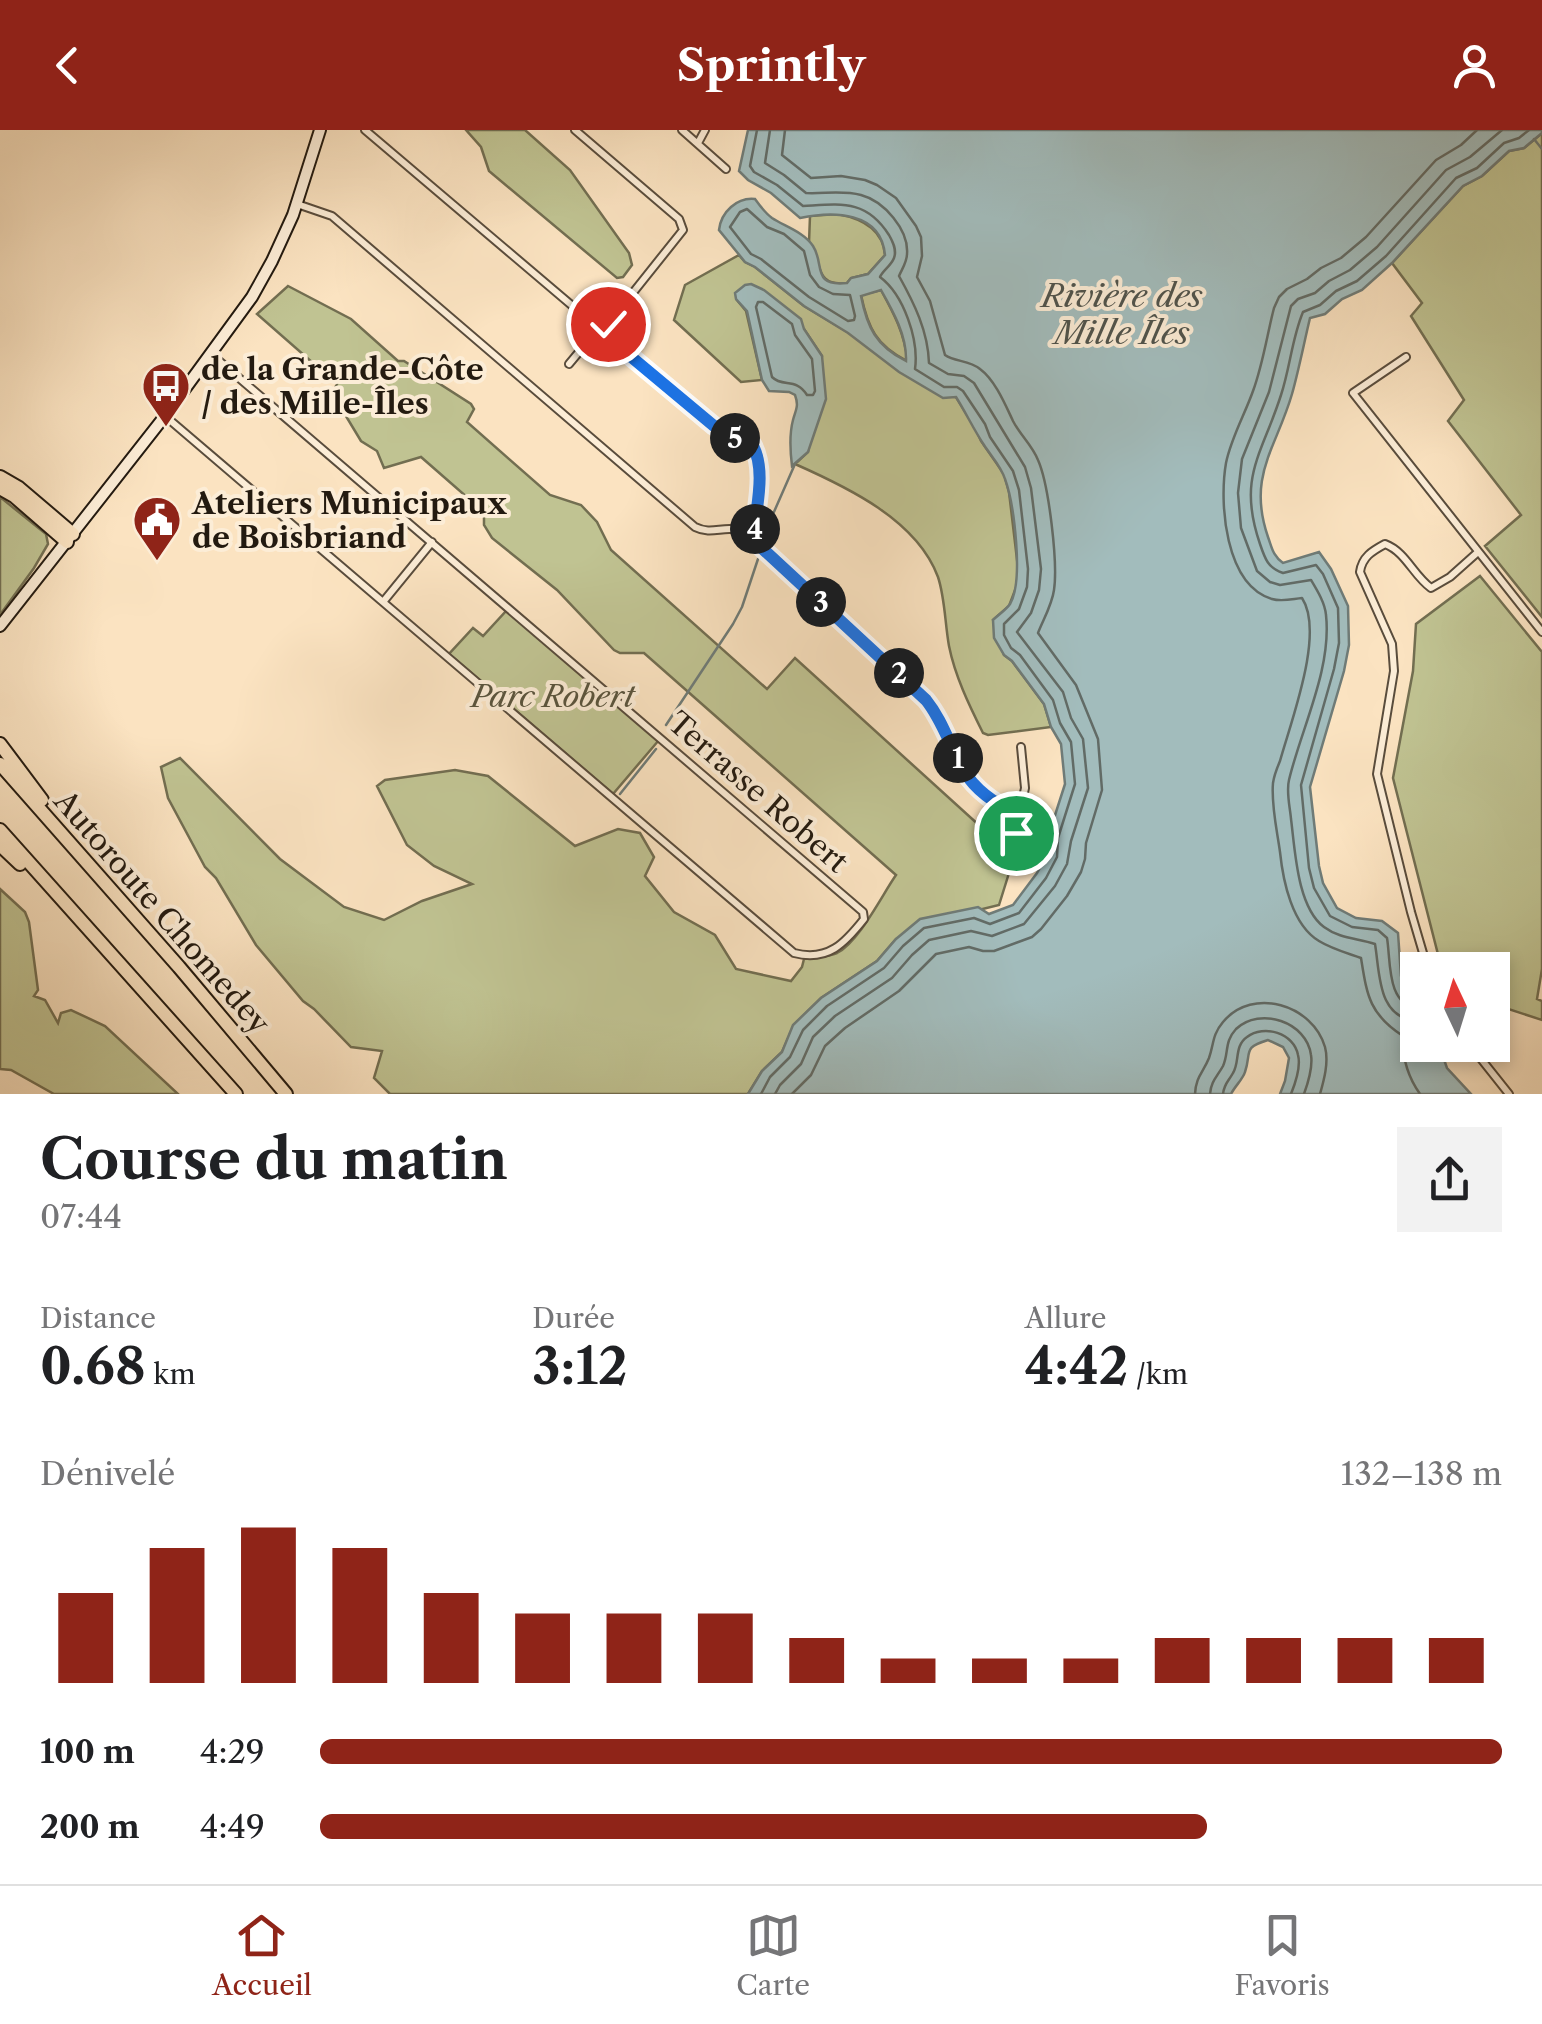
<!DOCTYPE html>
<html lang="fr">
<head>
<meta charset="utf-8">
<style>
	:root { --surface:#fff; --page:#f2f2f2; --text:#202124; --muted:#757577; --line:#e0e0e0; --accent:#8f2418 }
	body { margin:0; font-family:"Libre Caslon Text",serif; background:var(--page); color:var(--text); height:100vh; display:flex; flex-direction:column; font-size:38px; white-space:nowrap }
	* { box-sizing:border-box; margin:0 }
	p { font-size:32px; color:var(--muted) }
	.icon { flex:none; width:55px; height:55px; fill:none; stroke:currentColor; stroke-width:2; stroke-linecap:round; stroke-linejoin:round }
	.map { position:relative; height:964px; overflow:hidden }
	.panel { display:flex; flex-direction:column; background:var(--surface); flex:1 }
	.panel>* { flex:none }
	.needle { width:65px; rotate:356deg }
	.controls { position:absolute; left:1400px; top:822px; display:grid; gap:20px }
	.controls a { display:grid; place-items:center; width:110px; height:110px; border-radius:0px; background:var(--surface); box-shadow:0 5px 15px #0003; font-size:50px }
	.pin { position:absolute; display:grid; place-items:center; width:85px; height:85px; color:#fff; margin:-42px; border:5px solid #fff; border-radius:50%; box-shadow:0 2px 10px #0007 }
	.km { position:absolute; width:50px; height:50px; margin:-25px; border-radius:50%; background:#222; color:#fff; font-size:28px; line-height:50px; text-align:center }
	.round { display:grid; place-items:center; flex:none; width:105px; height:105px; border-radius:0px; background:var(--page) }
	.head { display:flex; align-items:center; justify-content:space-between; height:170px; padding:0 40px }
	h1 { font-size:55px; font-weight:700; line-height:75px }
	.stats { display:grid; grid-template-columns:repeat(3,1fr); gap:15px; height:170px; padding:10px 40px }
	.stats div { display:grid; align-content:center }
	.stats b { font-size:50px; font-weight:700 }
	.stats small { font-size:28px; font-weight:400 }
	.stats p { font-size:28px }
	.chart { height:280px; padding:20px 40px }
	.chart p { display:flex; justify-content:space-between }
	.chart svg { width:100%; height:180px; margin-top:10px; stroke:var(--accent); stroke-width:6 }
	ul { padding:0 40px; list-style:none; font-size:32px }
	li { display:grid; grid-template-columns:160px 120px 1fr; align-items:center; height:75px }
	li i { height:25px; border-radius:12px; background:var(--accent) }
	header { display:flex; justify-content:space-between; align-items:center; height:130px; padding:0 40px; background:var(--accent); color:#fff; font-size:45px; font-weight:700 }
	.tabs { display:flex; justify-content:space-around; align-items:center; height:140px; border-top:2px solid var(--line); background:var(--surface); font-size:28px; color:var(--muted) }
	.tabs a { display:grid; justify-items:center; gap:5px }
	.tabs .selected { color:var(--accent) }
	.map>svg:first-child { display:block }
	.green { fill:#c0c392; stroke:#726e51; stroke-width:2.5 }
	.water { fill:#a2bcbc; stroke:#6f7b77; stroke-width:2.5; fill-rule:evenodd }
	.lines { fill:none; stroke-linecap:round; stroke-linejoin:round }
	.shore { stroke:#626b66; stroke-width:2.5 }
	.stream { stroke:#6f7b77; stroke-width:2.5 }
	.street-casing { stroke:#594c3c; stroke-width:10 }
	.secondary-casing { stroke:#231a10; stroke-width:14 }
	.highway-casing { stroke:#231a10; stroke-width:16 }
	.street { stroke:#fcedd7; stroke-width:6 }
	.secondary { stroke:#fcedd7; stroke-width:10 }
	.highway { stroke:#fbe3c1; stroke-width:12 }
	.route-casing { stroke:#fff; stroke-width:20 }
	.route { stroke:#1a73e8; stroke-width:12 }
	.labels { text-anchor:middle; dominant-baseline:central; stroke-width:8; stroke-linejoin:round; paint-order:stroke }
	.poi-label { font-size:30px; font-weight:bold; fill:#231a10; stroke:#fcedd7; text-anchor:start }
	.park-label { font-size:30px; font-style:italic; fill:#5a553e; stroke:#fcedd7 }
	.street-label { font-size:30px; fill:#231a10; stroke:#fcedd7 }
	.water-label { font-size:32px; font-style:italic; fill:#4f534c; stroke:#fcedd7 }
</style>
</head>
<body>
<header><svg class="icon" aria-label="back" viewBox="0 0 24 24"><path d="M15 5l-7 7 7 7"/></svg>Sprintly<svg class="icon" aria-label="person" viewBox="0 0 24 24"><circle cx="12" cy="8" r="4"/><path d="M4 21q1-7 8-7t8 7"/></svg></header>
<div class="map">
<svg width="1542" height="964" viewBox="0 0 1542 964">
	<rect width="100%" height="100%" fill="#fbe3c1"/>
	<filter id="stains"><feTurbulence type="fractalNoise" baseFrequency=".002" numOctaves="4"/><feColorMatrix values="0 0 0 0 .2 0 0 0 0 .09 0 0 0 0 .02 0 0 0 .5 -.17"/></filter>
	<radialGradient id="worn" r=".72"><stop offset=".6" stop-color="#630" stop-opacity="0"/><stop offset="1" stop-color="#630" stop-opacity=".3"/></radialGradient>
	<path class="green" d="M466,0h59l45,40 59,83 3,12 -9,12 -6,1 -128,-107 -8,-24z
		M1542,3v484l-57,-71 36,-31 -73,-94 16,-21 -53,-84 11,-13 -30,-40 71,-77 19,-10 27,-25 15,-3z
		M837,84c23,4 46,14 48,41l-17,19 -17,4 -4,5c-34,4 -24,-22 -38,-40l1,-27z
		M739,125l6,7 10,5 49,39 152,91 20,32 5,12 23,33 5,18 9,76 -1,17 -8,21 -16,14 11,35 8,6 32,43 7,23 -63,8 -5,-2c-14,-28 -28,-57 -34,-87 -4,-22 -4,-48 -11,-69 -21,-57 -91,-90 -143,-113l13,-12 14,-96 -18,-27 -68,-30 10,12 16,69 -21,2 -67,-62 11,-35z
		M288,156l63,33 47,42h6l67,43 3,5 -7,13 83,73 31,10 16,17 14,28 156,139 28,-31 219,199 -15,48 -53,13 -50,21 -19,22 -56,37 -27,27 -12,27 -20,19 -14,23h-358l-16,-16 8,-27 -31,-4 -37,-38 -11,-8 -47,-56 -40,-67 -11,-11 -37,-69 -7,-31 19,-9 100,101 64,48 40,13 38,-19 50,-17 -38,-18 -27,-21 -30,-59 8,-6 70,-10 33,6 87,70 43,-17 22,4 14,24 -9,19 29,36 41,23 21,34 55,12 11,-14 2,-8c10,-2 24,-2 33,-6 22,-11 45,-58 59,-78l-252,-222h-24l-6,-3 -57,-60 -65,-52 -8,-13v-13l-63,-55 -37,11 -7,-17 -16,-10 -29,-48 5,-9 -80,-70z
		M881,160c12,22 25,46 26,71 -31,-16 -39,-33 -46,-66z
		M0,367l46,37 2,10 -14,24 -34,47z
		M1480,446l62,76v317l-5,30 5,2v19l-43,-14 -6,-7 -1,-29h-50l-49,-192 20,-107 3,-47z
		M507,480l152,130 -46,54 -164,-140 24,-26 10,8z
		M0,759l25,23 4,10 9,68 -4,6 11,4 13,23 3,-10 10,-3 34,16 73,68h-124l-43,-24 -11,-1z"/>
	<path class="water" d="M748,0h794v3l-18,15 -15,3 -27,25 -19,10 -71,77 -30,27 -20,9 -17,15 -15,4c-6,25 -11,51 -18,76 -16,55 -45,82 -24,143 4,11 5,19 15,26l36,-11 12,17 17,37 1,39 -5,26 -34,116 9,79 4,17 14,25 19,10 26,3 16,12 3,43 5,14 11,14 1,41h21l8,23 24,26h-191l5,-13 4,-23 -6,-11 -15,-7c-26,8 -16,11 -23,32 -2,7 -10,14 -14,22h-483l14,-23 20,-19 11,-27 28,-27 56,-37 19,-22 24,-20 58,-12 11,7 24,-9 24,-32 11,-20v-16l17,-53 -4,-40 -10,-17 -7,-23 -32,-43 -8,-6 -10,-17 -1,-18c5,-5 13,-10 17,-16 14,-23 4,-100 -5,-125 -4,-13 -14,-23 -21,-34 -10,-15 -18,-32 -28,-48l-13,1 -44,-26 -51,-39 -44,-27 -49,-39 -10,-5 -26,-32c2,-18 18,-33 36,-31 5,7 10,14 17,19 12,8 32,14 41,28 12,18 -2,41 34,37l4,-5 17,-4 17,-19c-4,-44 -52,-44 -85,-37l-29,-25 -23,-13 -9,-9zM881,160c12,21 26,46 25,71 -30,-15 -39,-34 -45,-65z
		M751,154l13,6 37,29 3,10 18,27 4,43 -18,53 -16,14c-2,-16 -3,-31 1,-46 3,-11 6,-14 2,-25l-6,-3 -20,-1 -7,-11 -15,-69 -11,-12 -1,-6 10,-8z"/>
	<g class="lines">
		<path class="shore" d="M757,0l-7,36 4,6 23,13 26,21c38,-2 63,-7 86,29 4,7 8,15 5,23 -3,8 -11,12 -14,19 24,18 39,63 35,92l29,18h13l6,4 22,33 5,13 23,34 6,19 9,79 -1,18 -8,22 -15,15v11l7,13 9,7 33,45 7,23 11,19 4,42 -17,54 -1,19 -11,21 -27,35 -29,11 -16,-6 -50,10 -21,18 -19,22 -57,38 -24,24 -13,27 -20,20 -9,17
			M770,0l-5,33 19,12 22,18c18,1 36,-3 55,2 23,6 48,35 46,59 0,8 -5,15 -8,22 15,27 29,55 30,87l19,11 16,2 10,7 51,84 6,21 10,81 -2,21 -8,23 -14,19 46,60 8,26 12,21 5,49 -17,53 -4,23 -12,22 -31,38 -32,12 -21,-5 -42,9 -17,15 -20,23 -57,38 -22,21 -12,27 -21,21 -5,9
			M785,0l-3,25 29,23 30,-2 24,4 12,5 19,13 20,28 5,11 1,19 -5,21 13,24 15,54c10,7 24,5 35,14 15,11 25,35 33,52 7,14 19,24 25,39 11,25 20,103 16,130 -2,15 -11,30 -16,43l38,52 22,54 4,51 -16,53 -1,16 -4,13 -14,24 -26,33 -9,8 -38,14h-11l-14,-4 -33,7 -37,37 -54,37 -20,18 -14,29 -19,19
			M747,79l20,18 17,7 20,17 6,24 9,12 14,7 17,1 5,21 -1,4 -6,1 -39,-24 -48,-38 -10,-5 -21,-27 10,-15z
			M758,172h5l29,22 3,11 17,24 3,32 -2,4h-6c-11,-18 -24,-7 -35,-18l-16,-70z
			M1418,879c-32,-5 -27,-48 -31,-71l-9,-8 -26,-3 -22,-11 -16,-28 -5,-20 -8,-83 33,-116 5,-26 -1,-35 -15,-34 -7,-9 -33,8c-15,-5 -18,-14 -23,-29 -23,-67 2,-89 21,-149 9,-27 11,-57 22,-83l17,-7 16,-14 21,-10 29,-25 70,-78 21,-10 27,-25 15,-5 10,-8
			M1418,891c-41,-2 -38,-48 -43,-77 -17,-6 -35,-5 -51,-17 -27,-20 -29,-78 -33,-108 -1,-12 -5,-27 -2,-39 12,-51 43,-111 37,-165 -1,-12 -9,-25 -15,-35l-31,5 -10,-3 -13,-11 -16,-43 -3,-35 4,-34 27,-67 22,-86 7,-7 17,-6 14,-12 21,-11 27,-23 69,-77 24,-13 32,-27
			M1195,964c1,-18 8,-21 14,-36 5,-14 3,-23 14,-36 30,-36 90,-17 102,25 4,15 -1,33 -5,47
			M1210,964c1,-13 7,-17 13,-28 6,-13 1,-24 13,-37 24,-23 71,-7 75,26 2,12 -3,28 -7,39
			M1223,964c1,-10 5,-12 10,-21 7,-11 1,-27 14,-36 17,-13 47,-4 51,18 3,11 -3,29 -7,39
			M1420,964c-12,-17 -18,-37 -17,-58 -34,-22 -36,-41 -42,-78 -14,-5 -29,-9 -42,-17 -27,-16 -36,-60 -39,-89 -3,-22 -9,-47 -7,-69 1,-7 4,-15 7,-22 11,-40 45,-128 22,-163 -10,1 -20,4 -30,1 -47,-14 -53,-96 -46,-136 5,-25 19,-49 27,-72 10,-27 14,-56 21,-83l5,-11 8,-8 20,-10 14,-11 20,-10 25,-21 70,-77 25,-15 16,-15"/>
		<path class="stream" d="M1534,9l8,10
			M771,418l-1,-27 25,-57
			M666,595l67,-101 9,-17 16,-48
			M620,664l36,-45"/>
		<g class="street-casing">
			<path id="street" d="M365,0l349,296 15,10 24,8c13,25 4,60 1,87l-3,7
				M682,0l44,39
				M698,13l7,-13
				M297,74l35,12 363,311c20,10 32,-6 53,8l166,152 23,28 25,53 8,11 25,22 25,14
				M1406,227l-53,36 189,239
				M569,234l25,-30 14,-10 75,-94 -4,-11 -104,-89
				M165,286l629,537c34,9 51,-10 70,-34l-1,-7 -652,-558
				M383,472l49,-60
				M1012,718l13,-60 -4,-41
				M1428,840l-17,-58 -34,-138 17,-103 -2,-27 -32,-72c2,-15 12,-21 25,-28 21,8 28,31 46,44l19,-11 28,-25
				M1470,915l39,49"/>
		</g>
		<g class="secondary-casing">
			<path id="secondary" d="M0,496l168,-214 84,-115 20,-36 21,-46 27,-85"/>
		</g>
		<g class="highway-casing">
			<path id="highway" d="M0,347l19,11 54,46
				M0,358l14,8 53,46
				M0,614l42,56
				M0,634l179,203 107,127
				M0,700l236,264
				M0,715l20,19"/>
		</g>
		<use href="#street" class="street"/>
		<use href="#secondary" class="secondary"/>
		<use href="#highway" class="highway"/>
	</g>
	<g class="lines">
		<g class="route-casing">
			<path id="route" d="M608,194l-9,6 115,96 15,10 23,8c14,24 5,60 2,87l-3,7 175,162c17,21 24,47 38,71 12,20 35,35 56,44l-4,18"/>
		</g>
		<use href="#route" class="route"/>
	</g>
	<defs>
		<g id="bus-pin" transform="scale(2.5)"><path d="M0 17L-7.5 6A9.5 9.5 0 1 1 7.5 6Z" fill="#8f2418" stroke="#fcedd7"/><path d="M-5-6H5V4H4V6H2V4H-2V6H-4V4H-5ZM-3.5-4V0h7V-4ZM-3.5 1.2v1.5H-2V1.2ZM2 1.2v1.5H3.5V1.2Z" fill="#fff"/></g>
		<g id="civic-pin" transform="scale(2.5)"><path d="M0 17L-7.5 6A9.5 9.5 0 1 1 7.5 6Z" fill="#8f2418" stroke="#fcedd7"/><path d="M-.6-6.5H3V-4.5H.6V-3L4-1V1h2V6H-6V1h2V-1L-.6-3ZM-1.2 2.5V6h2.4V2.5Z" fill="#fff"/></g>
	</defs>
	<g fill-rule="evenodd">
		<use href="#bus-pin" x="166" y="256"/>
		<use href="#civic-pin" x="157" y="390"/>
	</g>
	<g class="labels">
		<g class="poi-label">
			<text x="201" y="239">de la Grande-Côte<tspan x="201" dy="34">/ des Mille-Îles</tspan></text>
			<text x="192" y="373">Ateliers Municipaux<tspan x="192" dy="34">de Boisbriand</tspan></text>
		</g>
		<g class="park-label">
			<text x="553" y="566">Parc Robert</text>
		</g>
		<g class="street-label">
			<text transform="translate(758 662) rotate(41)">Terrasse Robert</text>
			<text transform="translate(162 782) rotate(49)">Autoroute Chomedey</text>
		</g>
		<g class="water-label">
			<text x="1122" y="165">Rivière des<tspan x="1122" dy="37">Mille Îles</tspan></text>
		</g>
	</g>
	<rect width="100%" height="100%" filter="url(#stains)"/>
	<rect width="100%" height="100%" fill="url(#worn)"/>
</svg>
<div class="controls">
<a><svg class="needle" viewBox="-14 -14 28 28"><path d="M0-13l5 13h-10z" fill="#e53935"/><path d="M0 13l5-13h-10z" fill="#757577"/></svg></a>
</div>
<div class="pin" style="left:1016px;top:703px;background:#1e9e55"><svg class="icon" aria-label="arrive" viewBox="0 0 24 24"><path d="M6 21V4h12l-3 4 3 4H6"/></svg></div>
<div class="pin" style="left:608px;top:194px;background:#d93025"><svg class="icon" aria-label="check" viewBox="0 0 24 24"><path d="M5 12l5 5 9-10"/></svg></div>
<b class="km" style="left:958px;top:628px">1</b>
<b class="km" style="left:899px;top:543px">2</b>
<b class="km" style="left:821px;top:472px">3</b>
<b class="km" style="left:755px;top:399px">4</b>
<b class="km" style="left:735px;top:308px">5</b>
</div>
<section class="panel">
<div class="head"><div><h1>Course du matin</h1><p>07:44</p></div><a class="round"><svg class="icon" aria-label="share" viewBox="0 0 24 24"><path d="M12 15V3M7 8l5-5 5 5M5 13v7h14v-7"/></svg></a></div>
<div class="stats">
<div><p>Distance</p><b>0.68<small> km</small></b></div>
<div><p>Durée</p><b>3:12</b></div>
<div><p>Allure</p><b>4:42<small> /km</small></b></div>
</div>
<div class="chart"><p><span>Dénivelé</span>132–138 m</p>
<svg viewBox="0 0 160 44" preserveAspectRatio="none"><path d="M5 44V22M15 44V11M25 44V6M35 44V11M45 44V22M55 44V27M65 44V27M75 44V27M85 44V33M95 44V38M105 44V38M115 44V38M125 44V33M135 44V33M145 44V33M155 44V33"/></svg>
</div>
<ul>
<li><b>100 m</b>4:29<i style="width:100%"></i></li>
<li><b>200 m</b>4:49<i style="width:75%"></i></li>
</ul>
</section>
<nav class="tabs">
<a class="selected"><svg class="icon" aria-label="home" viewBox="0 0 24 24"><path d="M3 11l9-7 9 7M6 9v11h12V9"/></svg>Accueil</a>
<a><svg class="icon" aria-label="map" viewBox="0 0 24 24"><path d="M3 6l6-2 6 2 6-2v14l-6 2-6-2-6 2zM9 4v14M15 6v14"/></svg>Carte</a>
<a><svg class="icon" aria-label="saved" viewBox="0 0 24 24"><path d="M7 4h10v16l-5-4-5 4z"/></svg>Favoris</a>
</nav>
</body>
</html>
